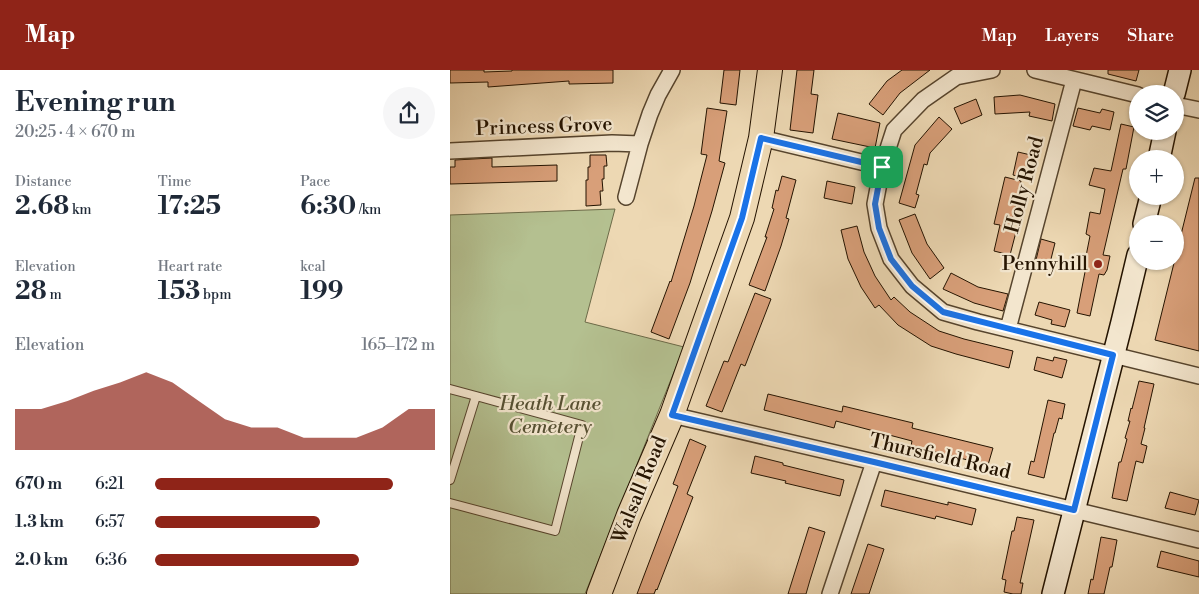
<!DOCTYPE html>
<html lang="en">
<head>
<meta charset="utf-8">
<style>
	:root { --surface:#fff; --page:#f6f6f7; --text:#1f2937; --muted:#747a83; --accent:#8f2418 }
	body { margin:0; font-family:"Libre Bodoni",serif; background:var(--page); color:var(--text); height:100vh; display:flex; flex-direction:column; font-size:19px; white-space:nowrap }
	* { box-sizing:border-box; margin:0 }
	p { font-size:16px; color:var(--muted) }
	.icon { flex:none; width:28px; height:28px; fill:none; stroke:currentColor; stroke-width:2; stroke-linecap:round; stroke-linejoin:round }
	.map { position:relative; flex:1; overflow:hidden }
	.sheet { display:flex; flex-direction:column; background:var(--surface); width:450px }
	.sheet>* { flex:none }
	.controls { position:absolute; left:679px; top:15px; display:grid; gap:10px }
	.controls a { display:grid; place-items:center; width:55px; height:55px; border-radius:50%; background:var(--surface); box-shadow:0 1px 4px #0004; font-size:25px }
	.pin { position:absolute; display:grid; place-items:center; width:42px; height:42px; color:#fff; margin:-21px; border-radius:10px; box-shadow:0 2px 8px #0006 }
	.round { display:grid; place-items:center; flex:none; width:52px; height:52px; border-radius:26px; background:var(--page) }
	.overview { display:flex; align-items:center; justify-content:space-between; height:85px; padding:0 15px }
	h1 { font-size:28px; font-weight:800; line-height:38px }
	.stats { display:grid; grid-template-columns:repeat(3,1fr); gap:8px; height:85px; padding:5px 15px }
	.stats div { display:grid; align-content:center }
	.stats b { font-size:25px; font-weight:800 }
	.stats small { font-size:14px; font-weight:400 }
	.stats p { font-size:14px }
	.chart { height:140px; padding:10px 15px }
	.chart p { display:flex; justify-content:space-between }
	.chart svg { width:100%; height:90px; margin-top:5px; fill:var(--accent); opacity:.7 }
	ul { padding:0 15px; list-style:none; font-size:16px }
	li { display:grid; grid-template-columns:80px 60px 1fr; align-items:center; height:38px }
	li i { height:12px; border-radius:6px; background:var(--accent) }
	header { display:flex; align-items:center; gap:30px; box-sizing:border-box; height:70px; padding:0 25px; background:var(--accent); color:#fff }
	header strong { font-size:24px }
	nav { display:flex; gap:28px; margin-inline-start:auto; font-size:18px }
	main { display:flex; flex:1; min-height:0 }
	.map>svg:first-child { display:block }
	.green { fill:#b4c090; stroke:#6c6a48 }
	.building { fill:#d89f79; stroke:#241300 }
	.lines { fill:none; stroke-linecap:round; stroke-linejoin:round }
	.lane-casing { stroke:#56442d; stroke-width:10 }
	.street-casing { stroke:#56442d; stroke-width:18 }
	.secondary-casing { stroke:#241300; stroke-width:24 }
	.primary-casing { stroke:#241300; stroke-width:26 }
	.lane { stroke:#f3e6ce; stroke-width:8 }
	.street { stroke:#f3e6ce; stroke-width:15 }
	.secondary { stroke:#f3e6ce; stroke-width:21 }
	.primary { stroke:#edd8b3; stroke-width:24 }
	.route-casing { stroke:#fff; stroke-width:10 }
	.route { stroke:#1a73e8; stroke-width:6 }
	.poi-dot { fill:#8f2418; stroke:#f3e6ce; stroke-width:2 }
	.labels { text-anchor:middle; dominant-baseline:central; stroke-width:4.5; stroke-linejoin:round; paint-order:stroke }
	.street-label { font-size:20px; fill:#241300; stroke:#f3e6ce }
	.poi-label { font-size:20px; fill:#241300; stroke:#f3e6ce; text-anchor:end }
	.park-label { font-size:20px; font-style:italic; fill:#565032; stroke:#f3e6ce }
</style>
</head>
<body>
<header>
<strong>Map</strong>
<nav><a>Map</a><a>Layers</a><a>Share</a></nav>
</header>
<main>
<section class="sheet">
<div class="overview"><div><h1>Evening run</h1><p>20:25 · 4 × 670 m</p></div><a class="round"><svg class="icon" aria-label="share" viewBox="0 0 24 24"><path d="M12 15V3M7 8l5-5 5 5M5 13v7h14v-7"/></svg></a></div>
<div class="stats">
<div><p>Distance</p><b>2.68<small> km</small></b></div>
<div><p>Time</p><b>17:25</b></div>
<div><p>Pace</p><b>6:30<small> /km</small></b></div>
</div>
<div class="stats">
<div><p>Elevation</p><b>28<small> m</small></b></div>
<div><p>Heart rate</p><b>153<small> bpm</small></b></div>
<div><p>kcal</p><b>199</b></div>
</div>
<div class="chart"><p><span>Elevation</span>165–172 m</p>
<svg viewBox="0 0 160 44" preserveAspectRatio="none"><path d="M0 44V24L10 24L20 20L30 15L40 11L50 6L60 11L70 20L80 29L90 33L100 33L110 38L120 38L130 38L140 33L150 24L160 24V44z"/></svg>
</div>
<ul>
<li><b>670 m</b>6:21<i style="width:85%"></i></li>
<li><b>1.3 km</b>6:57<i style="width:59%"></i></li>
<li><b>2.0 km</b>6:36<i style="width:73%"></i></li>
</ul>
</section>
<div class="map">
<svg width="749" height="524" viewBox="0 0 749 524">
	<rect width="100%" height="100%" fill="#edd8b3"/>
	<filter id="stains"><feTurbulence type="fractalNoise" baseFrequency=".004" numOctaves="4"/><feColorMatrix values="0 0 0 0 .2 0 0 0 0 .09 0 0 0 0 .02 0 0 0 .5 -.17"/></filter>
	<radialGradient id="worn" r=".72"><stop offset=".6" stop-color="#630" stop-opacity="0"/><stop offset="1" stop-color="#630" stop-opacity=".3"/></radialGradient>
	<path class="green" d="M165,139l-30,113 99,25 -99,247h-135v-379z"/>
	<path class="building" d="M0,0h34v2l28,-1v-1h101v13l-44,1v-3l-81,6v-5l-38,1z
		M274,0h16l-4,35 -16,-2z
		M347,0h17l-3,24 7,1 -5,38 -23,-3z
		M452,0h28l-30,23 -17,22 -14,-11 18,-23z
		M658,0h31l-3,11 -28,-7z
		M570,25l35,9 -3,17 -23,-5 1,-4 -35,2 -1,-17z
		M526,29l6,16 -21,9 -7,-16z
		M257,38l20,3 -8,50 6,2 -13,48 -22,72 -21,56 -18,-7 19,-51 1,1 23,-76 13,-51 -6,-1z
		M628,38l22,5 2,-4 12,3 -4,18 -18,-4 -2,4 -17,-4z
		M388,43l42,10 -5,25 -43,-9z
		M489,47l13,12 -22,24 -3,12 -3,-1 -8,30 3,1 -4,13 -16,-5 16,-58z
		M671,54l13,3 -8,42h-3l-20,86 7,1 -3,14 -3,5 -5,-1 -9,42 -13,-3 8,-41 -2,-1 7,-35 -4,-2 4,-22 10,2 5,-25 -16,-4 5,-17 17,3z
		M568,82l17,4 -5,23 -17,-4z
		M140,85h16l1,11h-3v13h-2l1,12h-3l1,14 -15,1v-26h2v-13h2z
		M42,88v9l65,-2v16l-107,3v-17h5v-7z
		M332,106l14,4 -10,38 3,1 -8,27 -16,45 -16,-6 18,-48h-2l9,-28 -2,-1 4,-18 2,1z
		M555,107l16,4 -11,50 6,1 -6,23 -16,-4 6,-26 -6,-1z
		M745,108h4v173l-44,-11z
		M377,111l28,6 -3,17 -28,-6z
		M465,144l12,30 17,24 -14,11 -18,-26 -13,-33z
		M407,156l7,26 6,13 5,11 16,24 3,-3 16,15 29,19 25,8 49,12 -4,17 -53,-14 -25,-8 -33,-21 -19,-20 -4,3 -14,-21 -13,-28 -7,-29z
		M591,169l14,4 -5,20 -14,-3z
		M501,203l27,14 30,7 -5,17 -29,-8 -31,-14z
		M305,223l16,6 -26,67 -4,-2 -19,48 -16,-6 18,-45 4,1z
		M589,232l31,8 -5,17 -14,-3 1,-4 -17,-5z
		M587,287l16,4 1,-4 13,3 -5,18 -28,-8z
		M689,311l15,3 -10,44h1l-4,16 6,2 -4,17 -7,-2 -9,40 -15,-3 7,-36h2l6,-23 -2,-1 5,-17h-2l3,-13 1,1z
		M318,324l74,18 1,-6 70,17 -1,5 81,20 -5,17 -77,-19 1,-5 -76,-20 -2,7 -11,-3 -59,-15z
		M598,330l17,4 -3,15 -3,-1 -4,15h-1l-10,45 -16,-4 3,-13 3,1z
		M240,369l16,7 -19,48 6,3 -36,93 -1,-1 -2,5h-17l41,-108 -5,-2z
		M305,386l28,7v2l61,15 -4,16 -55,-13 1,-2 -35,-8z
		M435,420l63,15v-3l28,7 -4,16 -36,-9 -1,3 -54,-13z
		M720,422l29,8 -4,15 -30,-7z
		M567,447l17,3 -14,63h3l-2,11h-8l-9,-2 2,-12 -4,-1 10,-48h2z
		M359,457l16,5 -15,48 -4,14h-18z
		M651,467l16,3 -5,27h-2l-6,27h-16l3,-15 2,1z
		M418,474l16,5 -15,45h-18z
		M711,481l38,10v16l-42,-10z"/>
	<g class="lines">
		<g class="lane-casing">
			<path id="lane" d="M0,319l26,7 -26,84
				M0,433l105,28 27,-106 -106,-29"/>
		</g>
		<g class="street-casing">
			<path id="street" d="M542,0l-36,7 -33,23 -29,30 -12,37 -7,37 4,24 12,31 21,27 31,26 35,10 221,54
				M585,0l103,25
				M725,35l24,5
				M311,68l121,29
				M0,81l162,-8 28,1 10,-30 8,-19 14,-25
				M176,127l14,-53
				M558,259l66,-249
				M222,345l202,47 325,78
				M380,524l44,-132"/>
		</g>
		<g class="secondary-casing">
			<path id="secondary" d="M724,24l6,-24
				M709,89l6,-28
				M694,154l7,-28
				M603,524l69,-272 16,-67"/>
		</g>
		<g class="primary-casing">
			<path id="primary" d="M149,524l30,-79 43,-100 70,-197 19,-80 9,-68"/>
		</g>
		<use href="#lane" class="lane"/>
		<use href="#street" class="street"/>
		<use href="#secondary" class="secondary"/>
		<use href="#primary" class="primary"/>
	</g>
	<g class="lines">
		<g class="route-casing">
			<path id="route" d="M311,68l121,29 -7,37 4,24 12,31 21,27 31,26 170,43 -39,155 -200,-48 -202,-47 70,-197z"/>
		</g>
		<use href="#route" class="route"/>
	</g>
	<circle class="poi-dot" cx="648" cy="194" r="5"/>
	<g class="labels">
		<g class="street-label">
			<text transform="translate(94 57) rotate(-2)">Princess Grove</text>
			<text transform="translate(575 115) rotate(-75)">Holly Road</text>
			<text transform="translate(490 387) rotate(13)">Thursfield Road</text>
			<text transform="translate(190 420) rotate(-68)">Walsall Road</text>
		</g>
		<g class="poi-label">
			<text x="638" y="194">Pennyhill</text>
		</g>
		<g class="park-label">
			<text x="100" y="334">Heath Lane<tspan x="100" dy="23">Cemetery</tspan></text>
		</g>
	</g>
	<rect width="100%" height="100%" filter="url(#stains)"/>
	<rect width="100%" height="100%" fill="url(#worn)"/>
</svg>
<div class="controls">
<a><svg class="icon" aria-label="layers" viewBox="0 0 24 24"><path d="M12 4l9 5-9 5-9-5zM3 14l9 5 9-5"/></svg></a>
<a>+</a>
<a>−</a>
</div>
<div class="pin" style="left:432px;top:97px;background:#1e9e55"><svg class="icon" aria-label="arrive" viewBox="0 0 24 24"><path d="M6 21V4h12l-3 4 3 4H6"/></svg></div>
</div>
</main>
</body>
</html>
